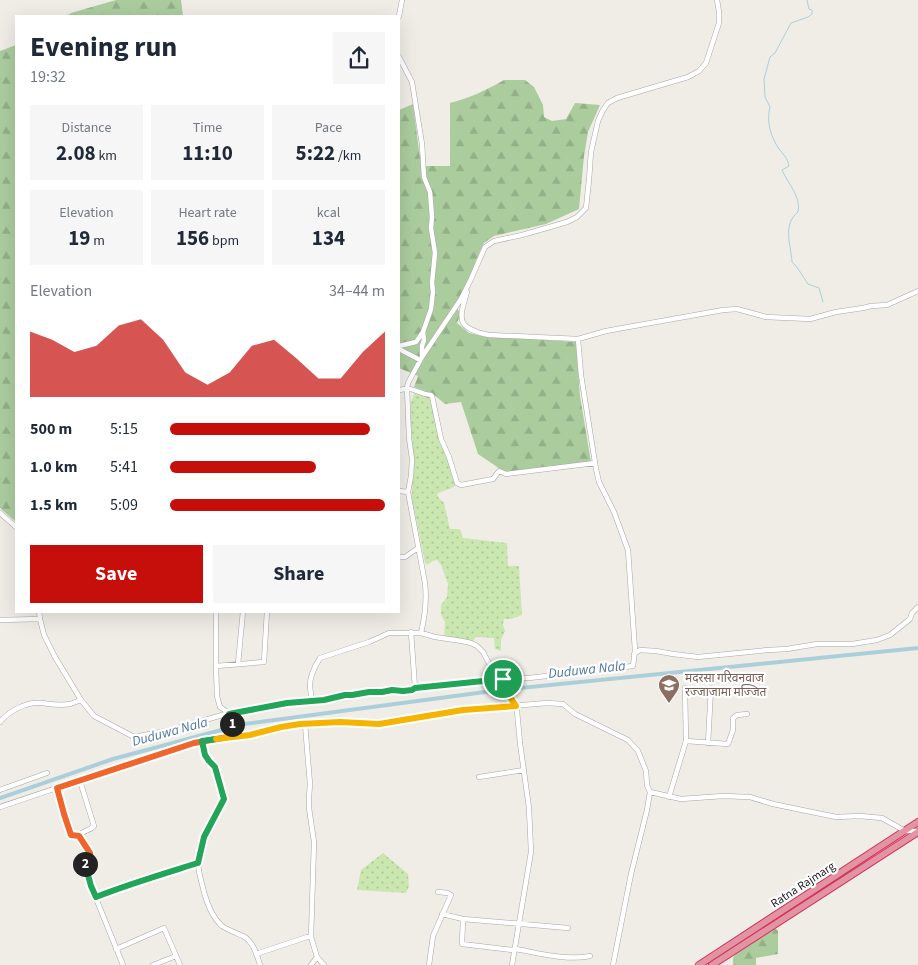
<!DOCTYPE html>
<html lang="en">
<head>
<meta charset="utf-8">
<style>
	:root { --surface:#fff; --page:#f6f6f7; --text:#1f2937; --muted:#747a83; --accent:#c60e0b }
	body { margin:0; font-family:"Source Sans 3","Noto Sans Devanagari",sans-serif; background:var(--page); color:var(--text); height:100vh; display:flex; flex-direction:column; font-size:19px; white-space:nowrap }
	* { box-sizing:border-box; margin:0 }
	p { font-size:16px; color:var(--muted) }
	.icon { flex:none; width:28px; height:28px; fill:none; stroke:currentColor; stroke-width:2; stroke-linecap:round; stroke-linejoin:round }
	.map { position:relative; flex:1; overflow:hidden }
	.panel { position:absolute; left:15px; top:15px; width:385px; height:598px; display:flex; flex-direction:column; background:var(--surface); border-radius:0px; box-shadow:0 5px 20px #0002 }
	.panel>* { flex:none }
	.pin { position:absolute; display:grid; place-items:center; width:42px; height:42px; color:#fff; margin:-21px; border:2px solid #fff; border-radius:50%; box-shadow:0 1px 5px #0007 }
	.km { position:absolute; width:25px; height:25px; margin:-12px; border-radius:50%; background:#222; color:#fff; font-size:14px; line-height:25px; text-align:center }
	.round { display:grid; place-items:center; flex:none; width:52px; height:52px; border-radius:0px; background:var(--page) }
	.summary { display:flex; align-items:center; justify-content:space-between; height:85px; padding:0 15px }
	h1 { font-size:28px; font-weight:700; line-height:38px }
	.metrics { display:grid; grid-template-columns:repeat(3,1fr); gap:8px; height:85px; padding:5px 15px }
	.metrics div { display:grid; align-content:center; border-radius:0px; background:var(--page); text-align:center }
	.metrics b { font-size:21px; font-weight:700 }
	.metrics small { font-size:14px; font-weight:400 }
	.metrics p { font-size:14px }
	.chart { height:140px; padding:10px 15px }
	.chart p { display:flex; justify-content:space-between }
	.chart svg { width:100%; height:90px; margin-top:5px; fill:var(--accent); opacity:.7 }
	.button { display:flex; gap:10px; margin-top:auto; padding:10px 15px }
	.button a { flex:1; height:58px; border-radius:0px; background:var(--accent); color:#fff; font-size:20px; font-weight:700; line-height:58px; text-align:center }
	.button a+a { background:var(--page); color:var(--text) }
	ul { padding:0 15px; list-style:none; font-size:16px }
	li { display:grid; grid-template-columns:80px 60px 1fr; align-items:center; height:38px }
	li i { height:12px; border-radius:6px; background:var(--accent) }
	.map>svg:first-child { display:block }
	.grass { fill:url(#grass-dots) }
	.forest { fill:url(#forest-firs) }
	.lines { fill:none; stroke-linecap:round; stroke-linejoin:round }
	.stream { stroke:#aacfdb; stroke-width:1 }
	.canal { stroke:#aacfdb; stroke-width:4 }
	.minor-casing { stroke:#a7a7a7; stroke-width:5.5 }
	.highway-casing { stroke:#d23165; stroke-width:8 }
	.minor { stroke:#fff; stroke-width:4.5 }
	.highway { stroke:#e394a1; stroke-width:6 }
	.split-1-casing { stroke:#fff; stroke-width:10 }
	.split-2-casing { stroke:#fff; stroke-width:10 }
	.split-3-casing { stroke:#fff; stroke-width:10 }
	.split-4-casing { stroke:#fff; stroke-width:10 }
	.split-1 { stroke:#22a559; stroke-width:6 }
	.split-2 { stroke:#f0652b; stroke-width:6 }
	.split-3 { stroke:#22a559; stroke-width:6 }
	.split-4 { stroke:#f5b400; stroke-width:6 }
	.labels { text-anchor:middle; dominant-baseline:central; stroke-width:4.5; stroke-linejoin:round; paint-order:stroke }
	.education-label { font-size:12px; fill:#785e54; stroke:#fff; text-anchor:start }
	.street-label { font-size:12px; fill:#202020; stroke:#fff }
	.water-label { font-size:14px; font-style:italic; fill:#4e78a4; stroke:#fff }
</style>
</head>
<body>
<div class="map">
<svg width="918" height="965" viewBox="0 0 918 965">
	<defs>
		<pattern id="grass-dots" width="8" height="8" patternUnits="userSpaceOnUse" patternTransform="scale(1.25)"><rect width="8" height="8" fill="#cae7b0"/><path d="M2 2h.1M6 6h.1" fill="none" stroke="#adc697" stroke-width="1.8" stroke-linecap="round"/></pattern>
		<pattern id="forest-firs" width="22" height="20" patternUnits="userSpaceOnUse" patternTransform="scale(1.25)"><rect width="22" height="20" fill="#abcd9e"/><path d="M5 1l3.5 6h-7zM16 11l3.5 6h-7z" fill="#93b088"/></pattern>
	</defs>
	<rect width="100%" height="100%" fill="#f0ede7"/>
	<path class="grass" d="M415,391l15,5 1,3 24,84v3c-6,4 -12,4 -18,8l1,3 6,6 6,26h10l3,9 44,5 1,23h11l3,49 -11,4h-7l-1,6 2,6 -4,9v11l-6,-2 -1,-11 -18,-1 -3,4 -29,-4 1,-15 -4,-7v-10l6,-8 1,-13 -7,-19 -4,-5 -4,1 -6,4 -2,-2 -13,-65 1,-52 -2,-22v-21z
		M383,853l25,21 1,12 -3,7 -49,-3 4,-20z"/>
	<path class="forest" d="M116,0h65l2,16h-117l5,-3z
		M16,45v477l-16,-14v-457z
		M504,80h21l9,7 9,18 1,12 8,4 14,-2 9,-16 25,2 -12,27 -4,24 -5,53 -33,15 -52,12 -10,7 -8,17 -5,16 -16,31 6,6 -4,10 12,10 14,3 93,6 4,54 11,66 -85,11 -28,-19 -17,-52 -16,2 -12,-10 -19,-7 4,-11 -19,-8v-258l14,-6 8,62h29v-63c19,-5 37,-13 54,-23z
		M773,929h3l2,2v23l-22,4v7h-23v-7l2,-3z"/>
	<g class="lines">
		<path class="stream" d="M807,0l2,9 3,1v4l-4,3 -17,6 -16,30 -5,4 -6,22 1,18 5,10c-4,15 1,30 9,42 5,6 9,10 10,17l-7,4c6,14 19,26 16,42 -16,13 -7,33 -6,50 5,4 12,16 16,22l11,4 4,14"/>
		<path class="canal" d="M0,798l113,-39 131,-35 256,-34 418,-42"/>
		<g class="minor-casing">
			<path id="minor" d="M399,16l3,-16
				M399,57l13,25 10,62 2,33 6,15 2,25 -1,11 4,25 -3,30 1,9 -2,17 -8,23 1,8 -2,6v9
				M578,339l28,-8 117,-21 14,-1 29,8 44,2 26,-7 27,-4 8,-2 16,-1 31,-14
				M399,346l17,-4 7,-10
				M399,349l21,11
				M399,390c17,-4 17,4 32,5l1,1 9,43 8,18 8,26 4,2 32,-6 6,-8 7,3 89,-11
				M399,491l9,1
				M0,513l16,14
				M399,557h6l13,-9
				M39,611l1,8 4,16 11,22 26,43 13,16 40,21 37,-7 58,-17 37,-7 21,-3 37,-2 21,-6h7l17,-3 43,-2 3,-2 88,-9 26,-1 104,-12 2,-16 -7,-100 -14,-38 -15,-30 -3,-13 -15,-94 -3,-36 -89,-4c-32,-7 -31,-14 -22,-43
				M216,611v55l1,30 3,11 9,6 2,6 3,18
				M0,620l40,-1
				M411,632l4,56
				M634,654l6,-4 16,1 17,3 25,3 70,-7 19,-1 30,-5h35l25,-4 13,-5 20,-16 2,-6 6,-6
				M238,664l5,-53
				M216,666l48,-4 3,-51
				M685,688l1,53
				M311,702c1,-6 -1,-11 -1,-17 0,-10 5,-19 10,-27l49,-16 20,-9h32
				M0,722c9,-11 27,-21 42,-19 9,1 18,3 28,1 4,-1 7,-3 11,-4
				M305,724l5,60 -1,13v11l5,34 -3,95 6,20 7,8
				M202,741l3,14 4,6 6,6 5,21 4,7v4c-10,19 -26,40 -26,63 0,10 4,21 6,30 3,11 9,26 18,34 6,4 14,7 21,10 10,5 14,19 17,29
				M708,743l3,-55
				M479,777l45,-7
				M80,781l14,45c-4,5 -11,4 -15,10l10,17 1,5 -3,2 -2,4 1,2 5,20 32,79
				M57,788l7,26 7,21 8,1
				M0,790l47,-17
				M650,792l31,7 42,-3 27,1 23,7 63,13 24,-1 22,2 23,13h13
				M669,797l17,-56 42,3 5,-14v-12l4,-3 10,-1
				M0,807l149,-50 53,-16 48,-6 31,-8 19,-3 40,-2 39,2 84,-14 84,-7 16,1 12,10 53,26 10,11 8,20 1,14 3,7 -3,18 -16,64 -18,91
				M95,897c34,-13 68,-23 103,-34
				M442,914l21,5
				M568,928l-105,-9 -1,25 51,6 3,-1c22,4 52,12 74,7
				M116,949l48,-21 16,37
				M256,954l51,-17h4
				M153,965l23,-9
				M311,965l6,-8
				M429,965l4,-29 18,-41 -3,-2 -10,-1
				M512,965l19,-113 -2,-44 -9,-65 -3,-32 -1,-5 -6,-9 -1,-14 -17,-14 -9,-17 -6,-6 -6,-3 -9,-2 -27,-4 -14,-4c4,-17 6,-33 4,-50l-17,-91 3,-16 1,-17 -3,-21 -2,-50 1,-5 14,-26 39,-58 10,-20 14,-32 9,-6 28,-6 45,-13 10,-5 9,-9 3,-28 2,-28 7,-31 5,-11 5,-7 9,-5 71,-21 11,-6 7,-8 13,-40v-11l-2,-12"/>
		</g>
		<g class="highway-casing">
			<path id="highway" d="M699,965l219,-143
				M712,965l206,-133"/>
		</g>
		<use href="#minor" class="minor"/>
		<use href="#highway" class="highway"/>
	</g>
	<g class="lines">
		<g class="split-1-casing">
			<path id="split-1" d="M232,724l-3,-10 58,-11 37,-3 21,-5h7l17,-3h13l10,-2 11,1 9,-1 3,-2 88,-9"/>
		</g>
		<g class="split-2-casing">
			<path id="split-2" d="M85,864l2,-4 3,-2v-5l-11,-17 -8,-1 -7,-21 -7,-26 137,-45 40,-7 -2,-12"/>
		</g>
		<g class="split-3-casing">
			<path id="split-3" d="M85,864l6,22 5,11c33,-13 67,-23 102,-34l6,-26 20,-38 -9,-32 -6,-6 -4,-6 -3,-14 14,-2"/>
		</g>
		<g class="split-4-casing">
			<path id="split-4" d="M216,739l34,-4 31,-8 19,-3 40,-2 39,2 84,-14 53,-4 -6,-9 -1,-14 -6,-4"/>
		</g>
		<use href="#split-1" class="split-1"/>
		<use href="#split-2" class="split-2"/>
		<use href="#split-3" class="split-3"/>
		<use href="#split-4" class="split-4"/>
	</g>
	<defs>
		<g id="school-pin" transform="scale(1.125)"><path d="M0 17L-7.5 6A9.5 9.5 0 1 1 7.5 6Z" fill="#8d6e63" stroke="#fff"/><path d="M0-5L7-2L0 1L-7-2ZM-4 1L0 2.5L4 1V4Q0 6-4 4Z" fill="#fff"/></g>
	</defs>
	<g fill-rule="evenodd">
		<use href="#school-pin" x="669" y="685"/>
	</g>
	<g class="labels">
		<g class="education-label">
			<text x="685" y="678">मदरसा गरिवनवाज<tspan x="685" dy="14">रज्जाजामा मज्जित</tspan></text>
		</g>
		<g class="street-label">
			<text transform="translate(803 885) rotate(-33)">Ratna Rajmarg</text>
		</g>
		<g class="water-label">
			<text transform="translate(587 670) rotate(-6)">Duduwa Nala</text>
			<text transform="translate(170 732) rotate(-15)">Duduwa Nala</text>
		</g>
	</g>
</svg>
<div class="pin" style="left:503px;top:679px;background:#1e9e55"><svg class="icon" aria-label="arrive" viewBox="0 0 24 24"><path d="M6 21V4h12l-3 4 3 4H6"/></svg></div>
<b class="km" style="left:232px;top:724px">1</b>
<b class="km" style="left:85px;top:864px">2</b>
<section class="panel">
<div class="summary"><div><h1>Evening run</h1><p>19:32</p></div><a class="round"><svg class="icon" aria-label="share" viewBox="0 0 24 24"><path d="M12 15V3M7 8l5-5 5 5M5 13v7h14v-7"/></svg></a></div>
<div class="metrics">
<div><p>Distance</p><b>2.08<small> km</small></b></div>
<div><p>Time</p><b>11:10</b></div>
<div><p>Pace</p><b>5:22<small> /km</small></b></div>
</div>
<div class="metrics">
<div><p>Elevation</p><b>19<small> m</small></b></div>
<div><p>Heart rate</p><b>156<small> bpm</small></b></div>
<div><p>kcal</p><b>134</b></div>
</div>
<div class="chart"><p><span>Elevation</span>34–44 m</p>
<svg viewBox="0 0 160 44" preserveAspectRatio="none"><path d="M0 44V12L10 16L20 22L30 19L40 9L50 6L60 16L70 32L80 38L90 32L100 19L110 16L120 25L130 35L140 35L150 22L160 12V44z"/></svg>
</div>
<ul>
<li><b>500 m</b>5:15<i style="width:93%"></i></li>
<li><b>1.0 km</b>5:41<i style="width:68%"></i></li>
<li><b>1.5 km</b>5:09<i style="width:100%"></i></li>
</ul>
<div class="button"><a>Save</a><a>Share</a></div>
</section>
</div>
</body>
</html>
